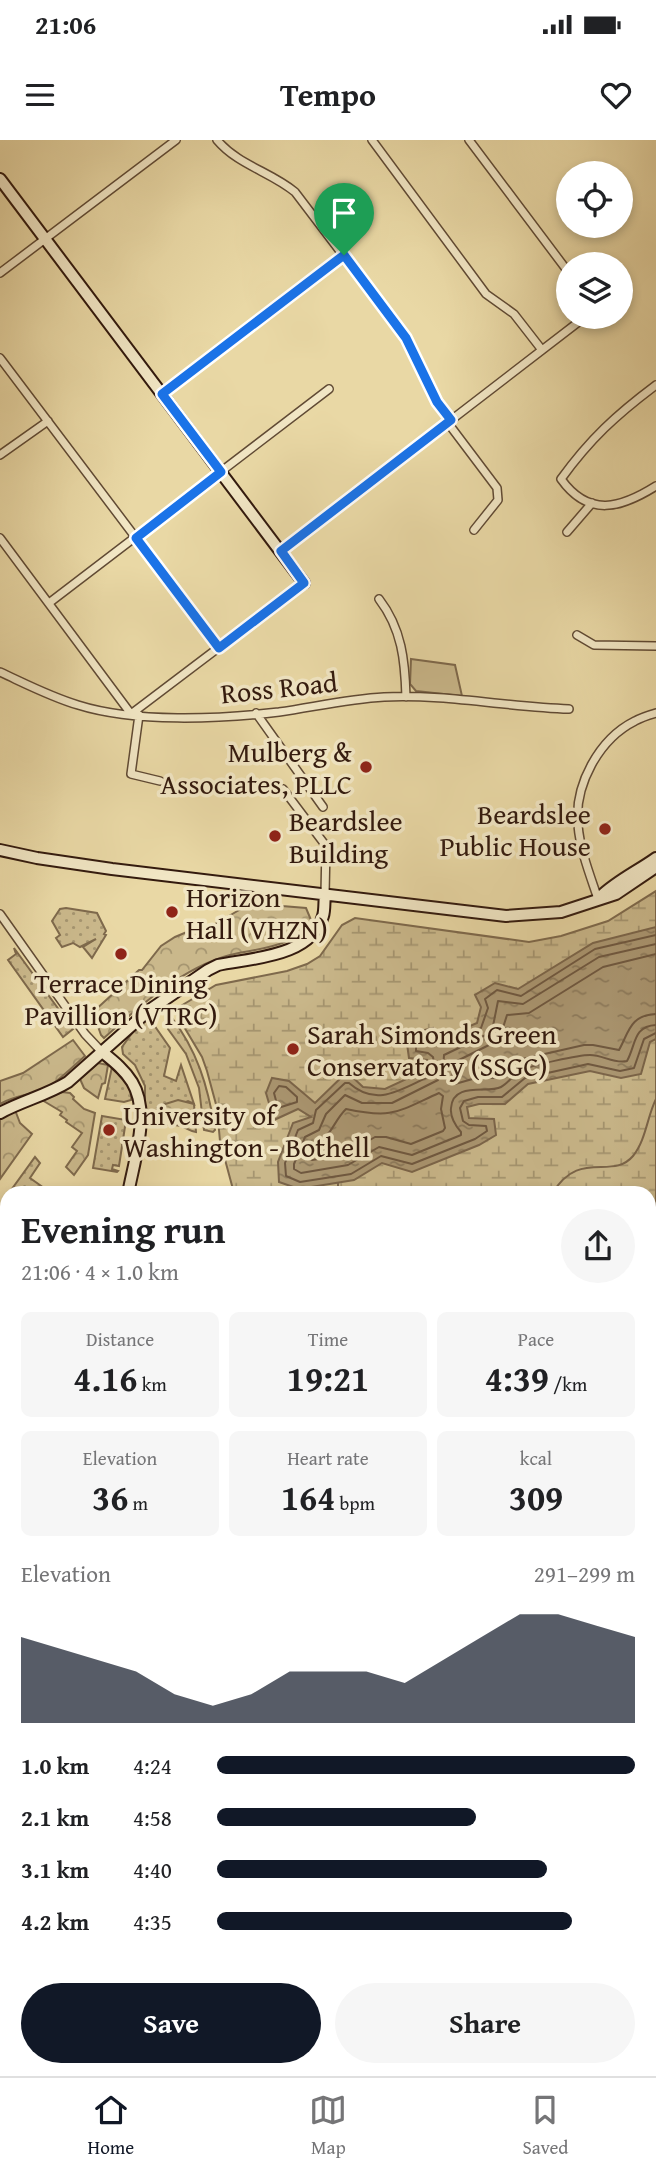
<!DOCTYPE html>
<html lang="en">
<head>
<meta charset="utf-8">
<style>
	:root { --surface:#fff; --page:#f6f6f6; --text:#202124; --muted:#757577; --line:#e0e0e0; --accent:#111827 }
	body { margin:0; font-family:"Gentium Book Plus",serif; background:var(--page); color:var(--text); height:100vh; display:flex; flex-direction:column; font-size:26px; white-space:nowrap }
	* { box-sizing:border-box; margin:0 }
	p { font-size:23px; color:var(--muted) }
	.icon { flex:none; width:38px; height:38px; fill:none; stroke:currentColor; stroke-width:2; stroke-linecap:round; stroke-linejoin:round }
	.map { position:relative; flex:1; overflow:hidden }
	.panel { position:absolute; left:0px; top:1046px; width:656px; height:891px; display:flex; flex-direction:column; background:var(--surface); border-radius:21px 21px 0 0; box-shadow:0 4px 10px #0003 }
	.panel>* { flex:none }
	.tools { position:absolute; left:556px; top:21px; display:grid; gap:14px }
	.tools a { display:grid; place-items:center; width:77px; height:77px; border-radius:50%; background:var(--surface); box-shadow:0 4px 10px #0003; font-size:35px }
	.pin { position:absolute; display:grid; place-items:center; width:60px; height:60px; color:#fff; margin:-72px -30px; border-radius:50% 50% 50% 0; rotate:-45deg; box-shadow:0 0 7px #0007 }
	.pin .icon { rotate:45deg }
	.round { display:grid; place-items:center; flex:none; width:74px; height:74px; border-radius:37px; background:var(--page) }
	.overview { display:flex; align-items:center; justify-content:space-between; height:119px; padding:0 21px }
	h1 { font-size:38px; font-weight:800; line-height:52px }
	.figures { display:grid; grid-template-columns:repeat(3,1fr); gap:10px; height:119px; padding:7px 21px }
	.figures div { display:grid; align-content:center; border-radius:10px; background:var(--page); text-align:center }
	.figures b { font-size:35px; font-weight:800 }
	.figures small { font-size:19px; font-weight:400 }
	.figures p { font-size:19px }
	.chart { height:196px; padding:14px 21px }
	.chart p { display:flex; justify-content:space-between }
	.chart svg { width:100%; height:126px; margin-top:7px; fill:var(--accent); opacity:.7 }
	.primary-button { display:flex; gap:14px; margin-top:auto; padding:14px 21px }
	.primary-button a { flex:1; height:80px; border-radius:42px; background:var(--accent); color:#fff; font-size:28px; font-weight:800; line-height:80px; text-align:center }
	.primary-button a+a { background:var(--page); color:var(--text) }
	ul { padding:0 21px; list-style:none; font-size:23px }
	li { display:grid; grid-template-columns:112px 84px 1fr; align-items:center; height:52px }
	li i { height:18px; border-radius:9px; background:var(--accent) }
	.status { display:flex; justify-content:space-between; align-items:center; height:49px; padding:0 35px; background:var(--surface); direction:ltr }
	.status svg { height:19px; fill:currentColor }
	header { display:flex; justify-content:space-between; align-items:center; height:91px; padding:0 21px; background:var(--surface); font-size:32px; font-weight:800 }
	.tab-bar { display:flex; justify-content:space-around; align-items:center; height:98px; border-top:2px solid var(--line); background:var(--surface); font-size:19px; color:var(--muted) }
	.tab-bar a { display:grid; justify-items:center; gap:4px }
	.tab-bar .on { color:var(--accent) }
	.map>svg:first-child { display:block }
	.grass { fill:url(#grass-dots); stroke:#7e694c; stroke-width:2 }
	.forest { fill:url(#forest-crowns); stroke:#7e694c; stroke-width:2 }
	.wetland { fill:url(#wetland-marsh); stroke:#7e694c; stroke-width:2 }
	.green { fill:#cab88b; stroke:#7e694c; stroke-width:2 }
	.water { fill:url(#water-ripples); stroke:#7b654a; stroke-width:2 }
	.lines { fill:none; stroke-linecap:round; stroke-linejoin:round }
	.shore { stroke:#6f5840; stroke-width:2 }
	.stream { stroke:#7b654a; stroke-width:2 }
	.street-casing { stroke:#604a34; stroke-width:10 }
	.secondary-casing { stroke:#331a0e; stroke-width:14 }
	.highway-casing { stroke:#331a0e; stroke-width:18 }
	.street { stroke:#f1e6c4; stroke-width:7 }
	.secondary { stroke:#f1e6c4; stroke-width:10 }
	.highway { stroke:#e9d8a5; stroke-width:14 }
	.route-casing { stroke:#fff; stroke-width:14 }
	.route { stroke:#1a73e8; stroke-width:9 }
	.poi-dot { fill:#8f2418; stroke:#f1e6c4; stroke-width:2.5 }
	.labels { text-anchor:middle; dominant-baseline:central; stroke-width:7; stroke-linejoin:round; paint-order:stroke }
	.street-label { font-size:28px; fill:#331a0e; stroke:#f1e6c4 }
	.poi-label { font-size:28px; fill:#331a0e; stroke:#f1e6c4; text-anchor:start }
</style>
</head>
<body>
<div class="status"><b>21:06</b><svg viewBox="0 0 49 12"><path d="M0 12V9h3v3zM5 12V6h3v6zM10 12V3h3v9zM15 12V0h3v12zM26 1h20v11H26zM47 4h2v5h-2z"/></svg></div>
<header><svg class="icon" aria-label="menu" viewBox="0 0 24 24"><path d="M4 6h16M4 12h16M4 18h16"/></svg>Tempo<svg class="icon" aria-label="heart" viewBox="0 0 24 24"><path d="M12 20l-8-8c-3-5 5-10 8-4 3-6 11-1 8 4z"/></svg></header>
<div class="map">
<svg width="656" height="1936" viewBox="0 0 656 1936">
	<defs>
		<pattern id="grass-dots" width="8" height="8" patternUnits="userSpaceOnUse" patternTransform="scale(1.75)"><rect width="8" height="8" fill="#cab88b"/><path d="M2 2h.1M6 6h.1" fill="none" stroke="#a59570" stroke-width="1.8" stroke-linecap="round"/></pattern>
		<pattern id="forest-crowns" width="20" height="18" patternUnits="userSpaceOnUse" patternTransform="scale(1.75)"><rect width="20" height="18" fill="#cab88b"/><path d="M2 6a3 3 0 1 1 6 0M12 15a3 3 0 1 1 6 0" fill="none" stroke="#a59570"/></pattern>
		<pattern id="wetland-marsh" width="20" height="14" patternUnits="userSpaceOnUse" patternTransform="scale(1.75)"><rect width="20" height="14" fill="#cab88b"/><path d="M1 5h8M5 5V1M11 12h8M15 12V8" fill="none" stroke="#a59570"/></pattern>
		<pattern id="water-ripples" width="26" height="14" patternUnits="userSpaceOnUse" patternTransform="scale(1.75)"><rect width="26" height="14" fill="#ab9772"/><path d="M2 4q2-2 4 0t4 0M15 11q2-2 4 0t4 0" fill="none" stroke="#8c7a5c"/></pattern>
	</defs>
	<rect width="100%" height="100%" fill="#e9d8a5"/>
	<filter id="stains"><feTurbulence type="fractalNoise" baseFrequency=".00286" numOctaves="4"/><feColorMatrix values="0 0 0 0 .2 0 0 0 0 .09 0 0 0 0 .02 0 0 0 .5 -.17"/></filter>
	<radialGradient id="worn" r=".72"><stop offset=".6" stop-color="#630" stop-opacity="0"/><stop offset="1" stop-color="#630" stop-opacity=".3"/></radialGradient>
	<path class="grass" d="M66,768l31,5 9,18 -2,3 2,1 -14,23 -9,-11 13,-8 -16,8 -7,-4 -11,4 -6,-9 4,-3 -8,-14 8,-12z
		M14,808l59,81 -10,8 -55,-77 8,-6z
		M157,872l-5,8 2,5 16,23 -6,28 12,5 5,-16 13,39 -6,-3 -28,11 1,4 -3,2 -13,1v-33l-10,-21 -12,-11 -1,-7 16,-22z
		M169,874c28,35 39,72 46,116l-2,2 -9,-2 -5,-42 -13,-34 -18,-25z
		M112,927c9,9 21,20 19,33l-7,2 -19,-3z
		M102,976l24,4 -7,46 -6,-1 -1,4 6,2 -1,1 -24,-4z
		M35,1017l5,6 -10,15 21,15h-42z"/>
	<path class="forest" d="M254,755l28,11 24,2 5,12c-16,28 -52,28 -81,35 -46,12 -91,51 -126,83l-3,-3 -8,-23 46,-42h3l19,-24 14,-9 19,-8 14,-1 45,-26z
		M73,900l12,16c-14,12 -30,30 -49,36 -13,4 -24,5 -36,12v-23l23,-8z
		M98,923l10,2 -3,18 -3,1 -4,14 -14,-10 -4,-9z
		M62,952l8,1 4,4 -1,2 11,10 11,4 -7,42 -14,20 -8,-8 11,-16 -5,-4 10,-14 -16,-11 1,-2 -7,-5 2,-3 -20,-12z
		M178,960l16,4 2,28c-7,-1 -10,-4 -15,-6 -13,-3 -25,3 -36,-7l13,-1 3,-2 -4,-8 2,-2z
		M15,970l5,13 12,11 -32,45v-60z
		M7,1260v88l-7,1v-80z"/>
	<path class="wetland" d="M656,751v313l-7,14v-24l-415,-1 -14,-52 -3,-33 -10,-37 -5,-14 -28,-47 42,-25 71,-14 20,-7 13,-8 22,-31 13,-7 174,24 32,-6 47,-15z
		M0,1353h7v196l-7,-1z"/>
	<path class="green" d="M411,519l44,6 7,31 -46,-5 -6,-7z"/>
	<path class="water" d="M656,787v112l-6,3 -9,32 -20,4 -31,-7 -62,13 -23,20h-26l-12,3 2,11 25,1 2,16 -17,10 -67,27 -30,-9 -28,17 -55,9 -20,-7 -1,-20 15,-39 18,-6 -13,-8 -24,11 -8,-27 6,-15 17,3 26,22 32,-31 16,15 22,2 43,-20 -1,-9 -18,-2 -2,-14 14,-13 12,-3 7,11 37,-16 4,-16 -6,-12 20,-12 23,6 75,-46z"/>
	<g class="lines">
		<path class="shore" d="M656,795l-61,14 -74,47 -24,-6 -12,9 3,9 -7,20 -38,18 -7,-1 -8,-8 -12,9v5l12,2 5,4 2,12 -5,7c-29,13 -53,32 -81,7h-4l-29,27 -3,13 -15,7 -13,33 1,13 14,6 51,-8 30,-18 31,8 63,-25 12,-8 -1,-5 -17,-1 -6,-4 -3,-13 4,-7 14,-4h24l23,-19 63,-14 32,7 14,-3 10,-29 12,-6
			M656,804l-57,13 -76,47 -25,-3 -5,25 -5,8 -44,21 -1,16 -5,9 -46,23h-30l-17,-8 -19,19 -7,16 -14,7 -11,27v5l7,4 47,-8 31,-18 33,8 49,-20v-3c-6,-7 -11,-15 -10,-24 2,-27 37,-14 50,-21 8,-4 12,-13 21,-17 11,-5 56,-15 68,-15 13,0 24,9 37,6 9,-16 6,-35 29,-36
			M656,814l-53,13 -74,46 -22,2 -6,19 -6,8 -40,20 -4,20 4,2 21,-6h19l23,-18 66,-15h9l26,5c10,-18 11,-35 37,-36
			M279,946l7,1 11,10v5l-19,6 -4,-15z
			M439,953l4,3 -2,13 4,19 -2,3 -32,13 -25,-7h-11l-31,18 -32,5 -3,-2 4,-13c20,-9 19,-22 33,-36 47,10 51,3 93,-16z"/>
		<path class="stream" d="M338,1054v-11
			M552,1054c27,-46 60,-13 81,-38 13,-16 14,-39 23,-57
			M0,1458l7,1
			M649,1824l7,-4
			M466,1932l5,-2"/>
		<g class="street-casing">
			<path id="street" d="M217,0c21,25 54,32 78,52l111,146 31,64 14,18v7l46,61 1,12 -24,30
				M372,0l114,154 28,20 28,36
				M469,0l100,133
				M0,133l176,-133
				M0,218l219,290
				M656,245c-40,30 -66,54 -95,94 28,39 60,29 95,7
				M162,254l182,-139
				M0,315l48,-34
				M567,392l25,-29
				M0,398l131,176 173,-131
				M281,411l304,-234
				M379,459c23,30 26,62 27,98
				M49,463l280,-214
				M577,495l17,10 62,1
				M0,532c26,12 51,25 78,33 57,18 141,14 201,7 35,-5 69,-13 105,-15 61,-3 124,10 185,12
				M256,573l67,94
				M139,575l-8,59 29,7
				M283,649l43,57 -1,48
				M598,759c-8,-24 -18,-49 -20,-74 -4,-40 21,-86 57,-104 7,-4 14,-6 21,-8
				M0,774l85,120 16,17"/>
		</g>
		<g class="secondary-casing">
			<path id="secondary" d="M0,39l304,404
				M0,710l37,8 75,11 394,47 55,-4 55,-18 40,-27
				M600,757c16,-16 38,-26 56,-39
				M101,911c11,9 23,18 31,31 19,31 2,78 -4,112
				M0,973c22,-12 47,-18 68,-31l80,-71 60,-41 10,-5c34,-7 93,-8 105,-49 2,-6 1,-15 2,-22
				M0,1263l7,-10
				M0,1903l7,7
				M26,1930l6,6"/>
		</g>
		<g class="highway-casing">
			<path id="highway" d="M649,1141l7,-13
				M649,1157l7,-14
				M649,1182l7,-13
				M649,1232l7,-14
				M0,1560l7,1
				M0,1584l7,2
				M0,1607l7,2
				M7,1700l-4,16 4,28
				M0,1791l7,-3
				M0,1822l7,-2
				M0,1836l7,-2
				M0,1928l7,-1
				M242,1930l26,6
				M370,1930l3,6
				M396,1930l3,6
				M415,1930l2,6
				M451,1930l2,6"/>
		</g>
		<use href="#street" class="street"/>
		<use href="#secondary" class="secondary"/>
		<use href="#highway" class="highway"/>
	</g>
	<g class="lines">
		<g class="route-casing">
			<path id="route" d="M344,115l62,83 31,64 14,18 -170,131 23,32 -85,65 -83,-110 85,-66 -59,-78z"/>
		</g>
		<use href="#route" class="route"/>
	</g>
	<g class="poi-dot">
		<circle cx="366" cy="627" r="7"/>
		<circle cx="605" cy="689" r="7"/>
		<circle cx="275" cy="696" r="7"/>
		<circle cx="172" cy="772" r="7"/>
		<circle cx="121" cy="814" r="7"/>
		<circle cx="293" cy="909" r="7"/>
		<circle cx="109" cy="990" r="7"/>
	</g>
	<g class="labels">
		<g class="street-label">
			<text transform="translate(279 547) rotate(-6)">Ross Road</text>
		</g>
		<g class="poi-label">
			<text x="352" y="611" text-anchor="end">Mulberg &amp;<tspan x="352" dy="32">Associates, PLLC</tspan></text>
			<text x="591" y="673" text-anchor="end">Beardslee<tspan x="591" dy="32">Public House</tspan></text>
			<text x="289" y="680">Beardslee<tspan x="289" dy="32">Building</tspan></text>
			<text x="186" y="756">Horizon<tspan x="186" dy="32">Hall (VHZN)</tspan></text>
			<text x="121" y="842" text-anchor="middle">Terrace Dining<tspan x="121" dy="32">Pavillion (VTRC)</tspan></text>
			<text x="307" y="893">Sarah Simonds Green<tspan x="307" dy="32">Conservatory (SSGC)</tspan></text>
			<text x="123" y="974">University of<tspan x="123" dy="32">Washington - Bothell</tspan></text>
		</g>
	</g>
	<rect width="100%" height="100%" filter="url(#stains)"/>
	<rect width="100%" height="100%" fill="url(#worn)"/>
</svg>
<div class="tools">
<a><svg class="icon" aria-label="locate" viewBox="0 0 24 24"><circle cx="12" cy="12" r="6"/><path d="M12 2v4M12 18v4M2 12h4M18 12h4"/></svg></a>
<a><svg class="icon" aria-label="layers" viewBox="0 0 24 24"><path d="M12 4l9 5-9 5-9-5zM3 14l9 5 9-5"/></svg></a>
</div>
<div class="pin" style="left:344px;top:115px;background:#1e9e55"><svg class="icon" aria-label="arrive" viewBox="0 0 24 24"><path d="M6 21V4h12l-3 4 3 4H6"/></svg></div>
<section class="panel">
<div class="overview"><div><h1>Evening run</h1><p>21:06 · 4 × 1.0 km</p></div><a class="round"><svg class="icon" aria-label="share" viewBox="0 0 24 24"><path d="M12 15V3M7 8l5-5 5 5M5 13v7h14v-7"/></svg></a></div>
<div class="figures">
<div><p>Distance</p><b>4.16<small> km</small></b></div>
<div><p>Time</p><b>19:21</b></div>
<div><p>Pace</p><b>4:39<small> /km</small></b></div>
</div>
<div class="figures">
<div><p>Elevation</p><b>36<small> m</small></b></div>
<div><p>Heart rate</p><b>164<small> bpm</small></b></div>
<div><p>kcal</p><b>309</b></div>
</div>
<div class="chart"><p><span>Elevation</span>291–299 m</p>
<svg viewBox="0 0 160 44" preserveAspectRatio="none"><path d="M0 44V14L10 18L20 22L30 26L40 34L50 38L60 34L70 26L80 26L90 26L100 30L110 22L120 14L130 6L140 6L150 10L160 14V44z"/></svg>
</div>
<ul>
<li><b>1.0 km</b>4:24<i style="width:100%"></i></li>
<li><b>2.1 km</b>4:58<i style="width:62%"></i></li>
<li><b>3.1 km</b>4:40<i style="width:79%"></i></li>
<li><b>4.2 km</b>4:35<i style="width:85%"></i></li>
</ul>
<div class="primary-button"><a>Save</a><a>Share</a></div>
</section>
</div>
<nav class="tab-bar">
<a class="on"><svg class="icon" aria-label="home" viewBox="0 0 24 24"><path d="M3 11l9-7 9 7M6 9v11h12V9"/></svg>Home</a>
<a><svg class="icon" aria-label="map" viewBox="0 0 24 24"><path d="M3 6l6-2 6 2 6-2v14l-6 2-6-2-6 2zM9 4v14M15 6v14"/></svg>Map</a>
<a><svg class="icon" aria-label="saved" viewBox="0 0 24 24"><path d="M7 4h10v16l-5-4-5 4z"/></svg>Saved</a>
</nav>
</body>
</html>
